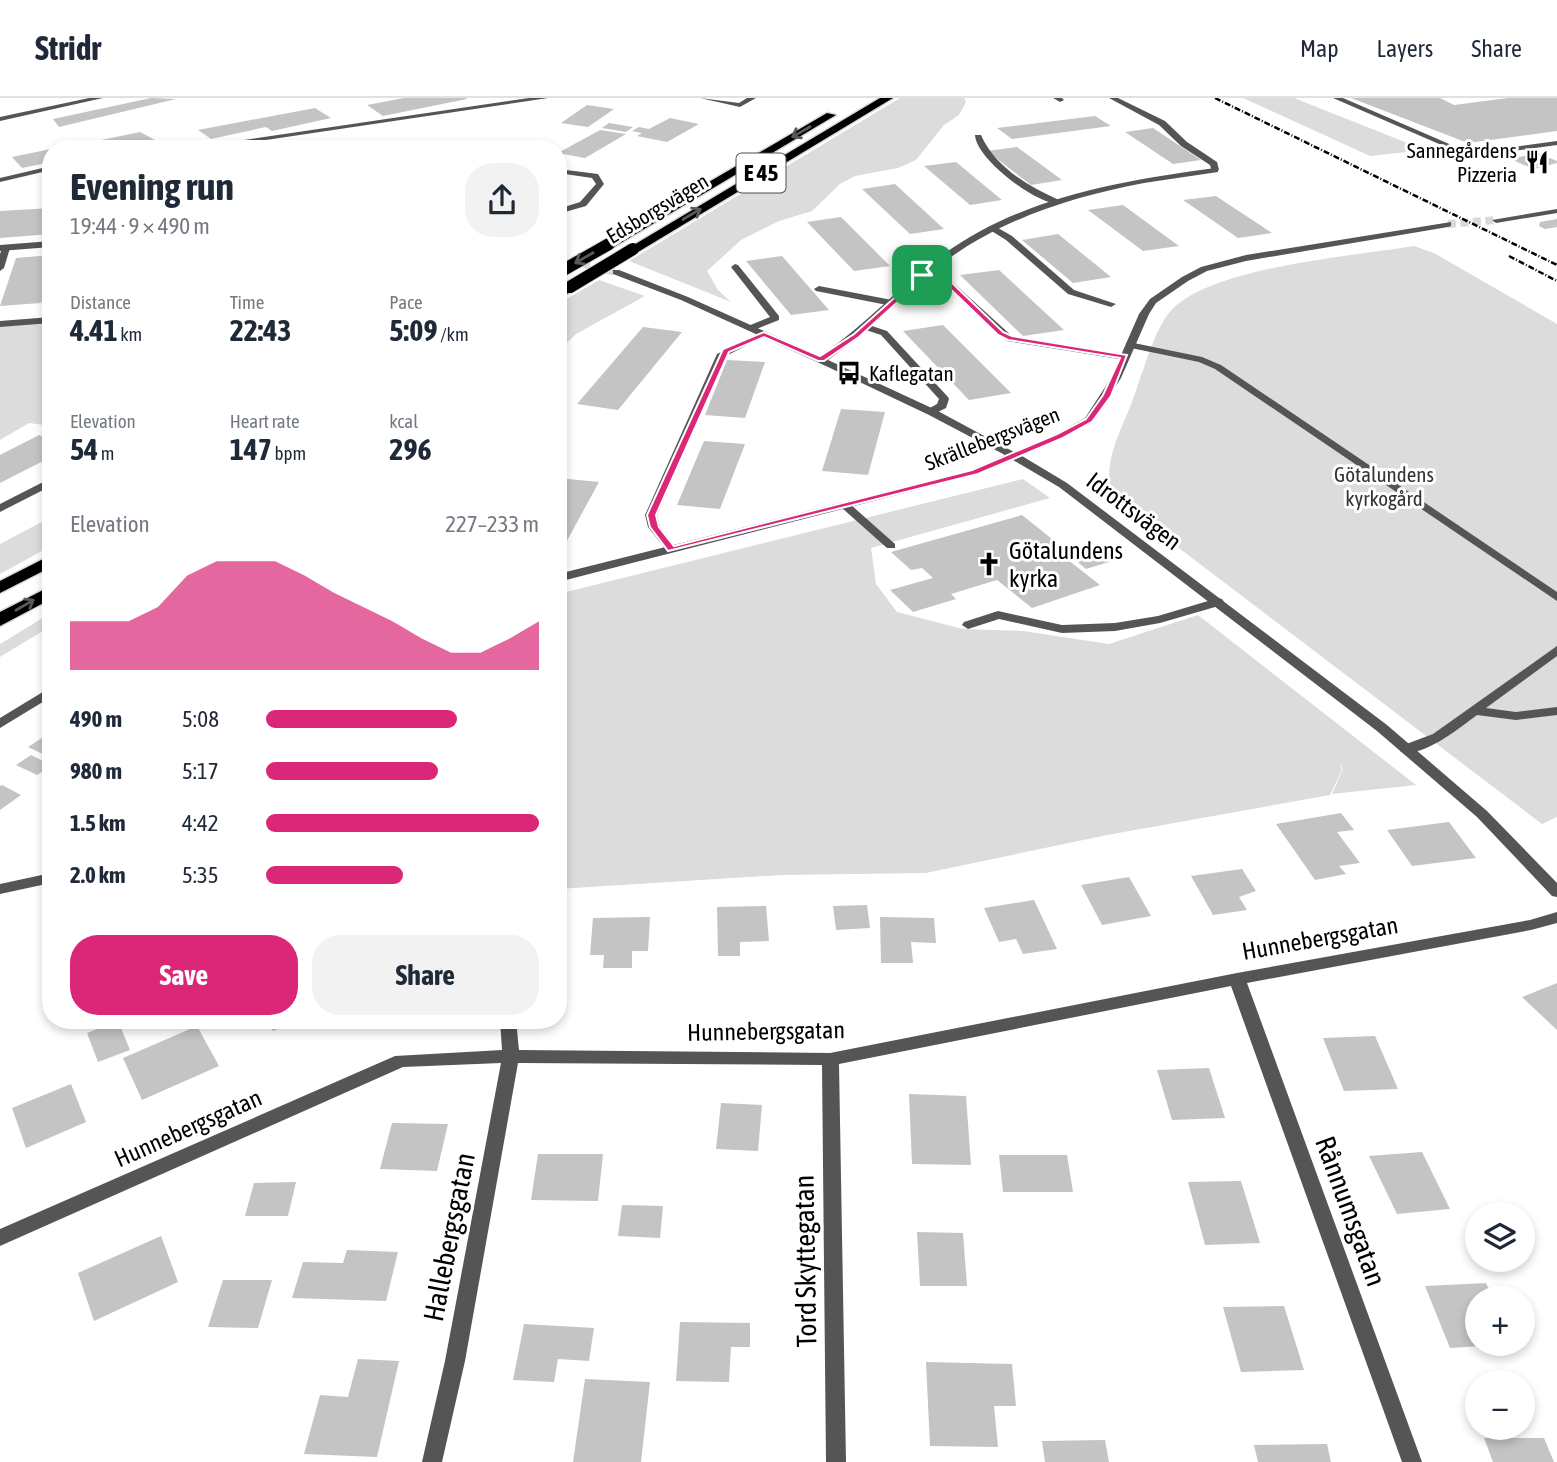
<!DOCTYPE html>
<html lang="en">
<head>
<meta charset="utf-8">
<style>
	:root { --surface:#fff; --page:#f2f2f3; --text:#1f2937; --muted:#747a83; --line:#e0e1e3; --accent:#db2777 }
	body { margin:0; font-family:"Asap Condensed",sans-serif; background:var(--page); color:var(--text); height:100vh; display:flex; flex-direction:column; font-size:26px; white-space:nowrap }
	* { box-sizing:border-box; margin:0 }
	p { font-size:23px; color:var(--muted) }
	.icon { flex:none; width:38px; height:38px; fill:none; stroke:currentColor; stroke-width:2; stroke-linecap:round; stroke-linejoin:round }
	.map { position:relative; flex:1; overflow:hidden }
	.sheet { position:absolute; left:42px; top:42px; width:525px; height:889px; display:flex; flex-direction:column; background:var(--surface); border-radius:28px; box-shadow:0 4px 10px #0003 }
	.sheet>* { flex:none }
	.controls { position:absolute; left:1465px; top:1104px; display:grid; gap:14px }
	.controls a { display:grid; place-items:center; width:70px; height:70px; border-radius:50%; background:var(--surface); box-shadow:0 4px 10px #0003; font-size:35px }
	.pin { position:absolute; display:grid; place-items:center; width:60px; height:60px; color:#fff; margin:-30px; border-radius:14px; box-shadow:0 4px 10px #0006 }
	.round { display:grid; place-items:center; flex:none; width:74px; height:74px; border-radius:28px; background:var(--page) }
	.summary { display:flex; align-items:center; justify-content:space-between; height:119px; padding:0 28px }
	h1 { font-size:38px; font-weight:700; line-height:52px }
	.figures { display:grid; grid-template-columns:repeat(3,1fr); gap:10px; height:119px; padding:7px 28px }
	.figures div { display:grid; align-content:center }
	.figures b { font-size:30px; font-weight:700 }
	.figures small { font-size:19px; font-weight:400 }
	.figures p { font-size:19px }
	.chart { height:196px; padding:14px 28px }
	.chart p { display:flex; justify-content:space-between }
	.chart svg { width:100%; height:126px; margin-top:7px; fill:var(--accent); opacity:.7 }
	.cta { display:flex; gap:14px; margin-top:auto; padding:14px 28px }
	.cta a { flex:1; height:80px; border-radius:28px; background:var(--accent); color:#fff; font-size:28px; font-weight:700; line-height:80px; text-align:center }
	.cta a+a { background:var(--page); color:var(--text) }
	ul { padding:0 28px; list-style:none; font-size:23px }
	li { display:grid; grid-template-columns:112px 84px 1fr; align-items:center; height:52px }
	li i { height:18px; border-radius:9px; background:var(--accent) }
	header { display:flex; align-items:center; gap:42px; box-sizing:border-box; height:98px; padding:0 35px; background:var(--surface); border-bottom:2px solid var(--line) }
	header strong { font-size:33px }
	nav { display:flex; gap:38px; margin-inline-start:auto; font-size:24px }
	.map>svg:first-child { display:block }
	.green { fill:#dcdcdc }
	.building { fill:#c4c4c4 }
	.lines { fill:none; stroke-linecap:round; stroke-linejoin:round }
	.street-tunnel { stroke:#d9d9d9; stroke-width:8; stroke-dasharray:8 4.5; stroke-linecap:butt }
	.highway-casing { stroke:#dbdbdb; stroke-width:3 }
	.lane { fill:#555; fill-rule:evenodd }
	.street { fill:#555; fill-rule:evenodd }
	.highway { fill:#000; fill-rule:evenodd }
	.rail { stroke:#000; stroke-width:2.5; stroke-dasharray:6 2 1 2; stroke-linecap:butt }
	.highway-bridge-casing { stroke:#dbdbdb; stroke-width:14; stroke-linecap:butt }
	.highway-bridge { stroke:#000; stroke-width:12 }
	.oneway { stroke:#595959 }
	.route { fill:#db2777; stroke:#fff; stroke-width:2; fill-rule:evenodd }
	.labels { text-anchor:middle; dominant-baseline:central; stroke-width:6; stroke-linejoin:round; paint-order:stroke }
	.far-poi-label { font-size:21px; fill:#000; stroke:#fff; text-anchor:end }
	.far-street-label { font-size:21px; fill:#000; stroke:#fff }
	.far-park-label { font-size:21px; fill:#333; stroke:#fff }
	.shield { fill:#fff; stroke:#4c4c4c; stroke-width:2 }
	.shield-label { font-size:23px; font-weight:bold; fill:#000 }
	.street-label { font-size:24px; fill:#000; stroke:#fff }
	.poi-label { font-size:24px; fill:#000; stroke:#fff; text-anchor:start }
	.near-street-label { font-size:28px; fill:#000; stroke:#fff }
</style>
</head>
<body>
<header>
<strong>Stridr</strong>
<nav><a>Map</a><a>Layers</a><a>Share</a></nav>
</header>
<div class="map">
<svg width="1557" height="1364" viewBox="0 0 1557 1364">
	<rect width="100%" height="100%" fill="#fff"/>
	<path class="green" d="M900,0h64l2,4 -7,13 -15,10 -28,35 -18,8 -43,8 -15,8 -28,27 -33,10 -38,19 -34,31 11,19 13,12 -102,-41z
		M1243,0h51l131,52 -55,6z
		M1414,148l20,7 123,71v493l-15,7 -429,-326c-12,-33 7,-65 19,-96 10,-26 21,-69 37,-89 37,-46 186,-57 245,-67z
		M599,182l46,16 -69,38 -18,17v-47z
		M51,224v104l-22,-3 -29,17v-113z
		M1023,381l27,19 -179,50 5,36 21,28 66,17 60,2 86,13 89,-29 218,170 -84,9 11,-25 -4,-6 3,7 -12,25 -223,40 -181,38 -145,2 -223,14v-295z
		M51,419v29l-51,28v-30z
		M51,515v13l-51,31v-13z"/>
	<path class="building" d="M151,0l25,1 -117,28 -6,-8z
		M404,0h62l1,1 -84,17 -16,-11z
		M1351,0h89l14,7 54,-7h49v33l-89,12z
		M587,7l27,4 -26,18 -27,-4z
		M315,10l16,10 -59,13 -6,-4 -55,12 -13,-9z
		M1095,18l16,10 -99,13 -15,-11z
		M670,20l29,6 -32,18 -30,-6 5,-3 -10,-2 7,-4 10,2z
		M609,25l24,4 -7,5 -24,-4z
		M1153,30l48,32 -28,4 -48,-32z
		M600,32l26,4 -41,24 -27,-5z
		M140,34l15,8 -34,9h-63z
		M1017,49l45,33 -31,5 -44,-34z
		M51,51v13l-29,6 -10,-11z
		M1537,55l20,8v2l-23,6 -24,-10z
		M956,64l46,38 -32,5 -46,-39z
		M895,86l49,45 -34,5 -48,-45z
		M1216,98l56,37 -34,5 -55,-38z
		M1123,107l56,41 -36,5 -55,-41z
		M51,110v26l-51,4v-27z
		M841,119l49,49 -36,5 -47,-49z
		M1557,121v8l-12,2 -6,-3 1,-4z
		M1058,136l53,43 -38,6 -51,-43z
		M51,157v15l-10,33 -41,3 16,-48z
		M782,158l47,54 -38,5 -45,-54z
		M999,172l65,60 -41,6 -63,-61z
		M943,227l68,68 -42,7 -66,-69z
		M643,229l39,5 -64,78 -41,-6z
		M727,262l38,2 -20,56 -40,-3z
		M841,311l44,3 -17,63 -46,-4z
		M39,337l12,5v17l-51,26v-28z
		M704,343l41,3 -25,65 -43,-4z
		M558,380l41,4 -36,66h-5z
		M1022,417l40,32 -8,2 46,36 -68,23 -35,-28 -46,14 5,5 -43,13 -23,-22 43,-12 -11,-10 -11,2 -20,-18z
		M1095,453l14,11 -23,7 -13,-11z
		M51,634v26l-23,-11z
		M31,657l20,10v1l-14,9 -21,-10z
		M2,687l19,10 -21,15v-24z
		M1341,715l13,17 -17,2 23,31 -21,3 7,8 -31,6 -39,-56z
		M1449,724l27,36 -64,8 -25,-36z
		M1242,771l14,22 -17,6 8,13 -34,5 -22,-39z
		M1129,779l22,39 -49,9 -21,-40z
		M1034,802l23,49 -34,5 -7,-15 -17,3 -15,-34z
		M867,807l3,23 -34,2 -3,-24z
		M766,808l3,35 -29,1v14h-22l-1,-49z
		M650,819l-2,34h-16v17h-29l1,-13h-14l3,-37z
		M880,819l54,1 2,25 -25,-1 2,21h-32z
		M1557,885v47l-35,-33z
		M267,922h32l-26,11z
		M118,923l12,29 -32,12 -11,-29z
		M197,928l22,40 -77,34 -19,-42z
		M1375,938l23,53 -54,2 -21,-53z
		M1209,970l16,50 -53,2 -15,-50z
		M71,986l15,38 -60,26 -14,-40z
		M909,996l57,2 5,69 -59,-1z
		M721,1005l41,2 -4,46 -42,-2z
		M392,1025l56,1 -11,47 -57,-2z
		M1422,1054l28,57 -53,5 -28,-58z
		M538,1056h65l-5,47 -67,-1z
		M999,1057h68l6,37h-70z
		M1241,1083l19,62 -55,2 -17,-63z
		M296,1084l-8,34h-43l9,-33z
		M622,1107l41,1 -3,32 -42,-2z
		M917,1134l46,1 4,53h-47z
		M161,1138l17,46 -84,39 -16,-48z
		M347,1152l51,2 -12,49 -94,-3 11,-36 40,1z
		M223,1182h49l-14,48 -50,-1z
		M1486,1185l7,15h-16v46l5,2 -32,2 -25,-62z
		M1284,1208l20,64 -63,2 -18,-65z
		M680,1224l70,1v24h-19l-2,35 -53,-1z
		M524,1226l70,4 -5,33 -31,-2 -4,23 -41,-2z
		M358,1261l41,2 -22,96 -73,-3 16,-59 28,2z
		M926,1264l86,2 4,42h-22l4,41 -68,-1z
		M585,1281l65,3 -9,80h-68z
		M1484,1340h60l10,24h-61z
		M1105,1342l4,22h-64l-3,-21z
		M1327,1346l4,18h-73l-4,-17z"/>
	<g class="lines">
		<path class="street-tunnel" d="M1448,126l48,-4
			M558,159l58,15"/>
		<g class="highway-casing">
			<path id="highway" d="M880,0h13l-255,154 -5,1 -6,-4z
				M827,15l9,2 -222,132h-10l-1,-3z
				M570,185l5,1v6l-17,8v-10z
				M51,457v12l-51,26v-12z
				M51,488v13l-51,27v-14z"/>
		</g>
		<path class="lane" d="M700,0l39,5 8,-5h9l-16,9z
			M1053,0h9l2,2 -4,2z
			M1109,0h9l47,23 22,21 30,20 2,8 -7,2 -2,-7 -29,-19 -22,-21z
			M1333,0h10l127,55 87,-12v4l-88,12z
			M975,37h6c14,32 47,51 78,65v4c-23,0 -83,-45 -84,-69z
			M558,71l40,5 6,10 -18,22 -28,8v-5l22,-7 16,-18 -4,-6 -34,-5z
			M993,127l19,11 62,54 42,14 -5,3 -43,-13 -62,-54 -16,-10 -1,-2z
			M6,147l4,3 -6,20 -4,3v-17l3,-8z
			M735,166l3,1 41,51v4l-25,10h-6v-4l22,-9 -39,-50z
			M922,174l27,7 64,58 112,17 5,3 -5,3 -118,-19 -64,-58 -24,-6v-4z
			M819,188l73,14 5,3 -5,3 -76,-15 -2,-2z
			M51,219v6l-51,4v-6z
			M866,226l21,7 61,66 1,2 -3,9 -10,5h-8v-4l9,-5 2,-5 -58,-64 -18,-6 -2,-2z
			M761,234l8,2 -43,22 -69,159 3,12 17,22 -6,3 -4,-1 -19,-24 -3,-12 72,-161z
			M1129,244l73,15 19,8 336,227v9l-342,-232 -16,-7 -73,-15v-4z
			M846,405l4,1 45,40v4h-8l-45,-40v-4z
			M1218,500l4,1 2,3 -2,3 -62,18 -45,8 -53,2 -63,-14 -31,10 -6,-4 2,-3 34,-11 64,14 53,-2 43,-7z
			M1557,548v10l-71,52 30,4 41,-5v8l-41,5 -39,-5c-18,13 -52,42 -76,37l-2,-3 2,-3 32,-12z"/>
		<path class="street" d="M89,0h14l-103,23v-4z
			M529,0h19l-343,51h-22z
			M51,68v4l-51,12v-4z
			M1215,70h3v4c-25,4 -50,7 -74,11 -69,13 -136,34 -193,74 -44,31 -78,72 -123,103l108,50 78,42 42,-18 29,-16 26,-40 28,-64 11,-15 32,-22 19,-10 45,-12 205,-33v4l-3,1 -202,34 -39,10 -19,10 -32,22 -7,11 -28,64 -28,44 -29,16 -42,18 45,27 320,242 100,86 70,72v14l-5,-1 -75,-79 -100,-86 -318,-244 -46,-27 -34,14 -421,108v-8l413,-104 34,-15 -76,-40 -101,-48 -147,-67 -68,-26v-4h6l69,27 132,59c45,-30 80,-71 124,-102 79,-57 176,-73 271,-86z
			M1557,111v4l-61,10 -4,-3z
			M51,143v6l-51,4v-6z
			M51,380v8l-51,26v-8z
			M51,589v10l-51,31v-10z
			M51,775v10l-51,11v-10z
			M1557,814v11l-26,7 -284,53 175,479h-20l-171,-476 -392,78 7,398h-20l-4,-397 -304,-2 -53,298 -23,101h-20l23,-101 56,-298 -98,4 -403,179v-17l395,-173 107,-6 -2,-30h16l3,30 311,3 407,-80 293,-53z"/>
		<use href="#highway" class="highway"/>
		<path class="rail" d="M1215,0l342,167
			M1509,158l48,25"/>
		<g class="highway-bridge-casing">
			<path id="highway-bridge" d="M558,175l51,-29
				M570,189l63,-38"/>
		</g>
		<use href="#highway-bridge" class="highway-bridge"/>
	</g>
	<defs><path id="oneway-shaft" d="M-6 0H5M1.5-3L5.5 0L1.5 3" fill="none" stroke-width="1.6" stroke-linecap="round" stroke-linejoin="round" transform="scale(1.75)"/></defs>
	<g class="oneway">
		<use href="#oneway-shaft" transform="translate(801 34) rotate(150)"/>
		<use href="#oneway-shaft" transform="translate(692 116) rotate(-31)"/>
		<use href="#oneway-shaft" transform="translate(584 160) rotate(150)"/>
		<use href="#oneway-shaft" transform="translate(25 507) rotate(-30)"/>
	</g>
	<path class="route" d="M922,175l27,7 54,52 9,4 115,19 -16,41 -19,26 -29,16 -85,36 -310,77 -18,-24 -3,-12 76,-166 41,-17 56,24 34,-22zM924,180l20,5 54,52 10,5 112,18 -17,37 -17,24 -29,15 -85,36 -298,76 -15,-19 -3,-12 73,-163 35,-15 54,24h6l35,-24z"/>
	<defs>
		<g id="restaurant-bare" transform="scale(1.89)"><path d="M-5-6h1v4h1v-4h1v4h1v-4h1v5L-1.5 .5V6h-2V.5L-5-1ZM5-6V6H3V1.5H1.5Q1.5-4 5-6Z" fill="#000" stroke="#fff" stroke-width="2.5" paint-order="stroke"/></g>
		<g id="bus-bare" transform="scale(1.89)"><path d="M-5-6H5V4H4V6H2V4H-2V6H-4V4H-5ZM-3.5-4V0h7V-4ZM-3.5 1.2v1.5H-2V1.2ZM2 1.2v1.5H3.5V1.2Z" fill="#000" stroke="#fff" stroke-width="2.5" paint-order="stroke"/></g>
		<g id="church-bare" transform="scale(1.89)"><path d="M-1.2-6h2.4v3.5h3.3v2.4h-3.3V6h-2.4V-.1h-3.3v-2.4h3.3Z" fill="#000" stroke="#fff" stroke-width="2.5" paint-order="stroke"/></g>
	</defs>
	<g fill-rule="evenodd">
		<use href="#restaurant-bare" x="1537" y="64"/>
		<use href="#bus-bare" x="849" y="275"/>
		<use href="#church-bare" x="989" y="466"/>
	</g>
	<g class="labels">
		<g class="far-poi-label">
			<text x="1517" y="52">Sannegårdens<tspan x="1517" dy="24">Pizzeria</tspan></text>
			<text x="869" y="275" text-anchor="start">Kaflegatan</text>
		</g>
		<g class="far-street-label">
			<text transform="translate(657 110) rotate(-31)">Edsborgsvägen</text>
			<text transform="translate(992 340) rotate(-21)">Skrällebergsvägen</text>
		</g>
		<g class="far-park-label">
			<text x="1384" y="376">Götalundens<tspan x="1384" dy="24">kyrkogård</tspan></text>
		</g>
		<rect class="shield" x="736.5" y="55.5" width="49" height="39" rx="5"/>
		<g class="shield-label">
			<text x="761" y="75">E 45</text>
		</g>
		<g class="street-label">
			<text transform="translate(1134 413) rotate(37)">Idrottsvägen</text>
			<text transform="translate(1320 840) rotate(-10)">Hunnebergsgatan</text>
			<text transform="translate(766 933) rotate(-1)">Hunnebergsgatan</text>
			<text transform="translate(188 1030) rotate(-24)">Hunnebergsgatan</text>
		</g>
		<g class="poi-label">
			<text x="1009" y="452">Götalundens<tspan x="1009" dy="28">kyrka</tspan></text>
		</g>
		<g class="near-street-label">
			<text transform="translate(1351 1113) rotate(70)">Rånnumsgatan</text>
			<text transform="translate(449 1139) rotate(-79)">Hallebergsgatan</text>
			<text transform="translate(805 1163) rotate(-91)">Tord Skyttegatan</text>
		</g>
	</g>
</svg>
<div class="controls">
<a><svg class="icon" aria-label="layers" viewBox="0 0 24 24"><path d="M12 4l9 5-9 5-9-5zM3 14l9 5 9-5"/></svg></a>
<a>+</a>
<a>−</a>
</div>
<div class="pin" style="left:922px;top:177px;background:#1e9e55"><svg class="icon" aria-label="arrive" viewBox="0 0 24 24"><path d="M6 21V4h12l-3 4 3 4H6"/></svg></div>
<section class="sheet">
<div class="summary"><div><h1>Evening run</h1><p>19:44 · 9 × 490 m</p></div><a class="round"><svg class="icon" aria-label="share" viewBox="0 0 24 24"><path d="M12 15V3M7 8l5-5 5 5M5 13v7h14v-7"/></svg></a></div>
<div class="figures">
<div><p>Distance</p><b>4.41<small> km</small></b></div>
<div><p>Time</p><b>22:43</b></div>
<div><p>Pace</p><b>5:09<small> /km</small></b></div>
</div>
<div class="figures">
<div><p>Elevation</p><b>54<small> m</small></b></div>
<div><p>Heart rate</p><b>147<small> bpm</small></b></div>
<div><p>kcal</p><b>296</b></div>
</div>
<div class="chart"><p><span>Elevation</span>227–233 m</p>
<svg viewBox="0 0 160 44" preserveAspectRatio="none"><path d="M0 44V27L10 27L20 27L30 22L40 11L50 6L60 6L70 6L80 11L90 17L100 22L110 27L120 33L130 38L140 38L150 33L160 27V44z"/></svg>
</div>
<ul>
<li><b>490 m</b>5:08<i style="width:70%"></i></li>
<li><b>980 m</b>5:17<i style="width:63%"></i></li>
<li><b>1.5 km</b>4:42<i style="width:100%"></i></li>
<li><b>2.0 km</b>5:35<i style="width:50%"></i></li>
</ul>
<div class="cta"><a>Save</a><a>Share</a></div>
</section>
</div>
</body>
</html>
